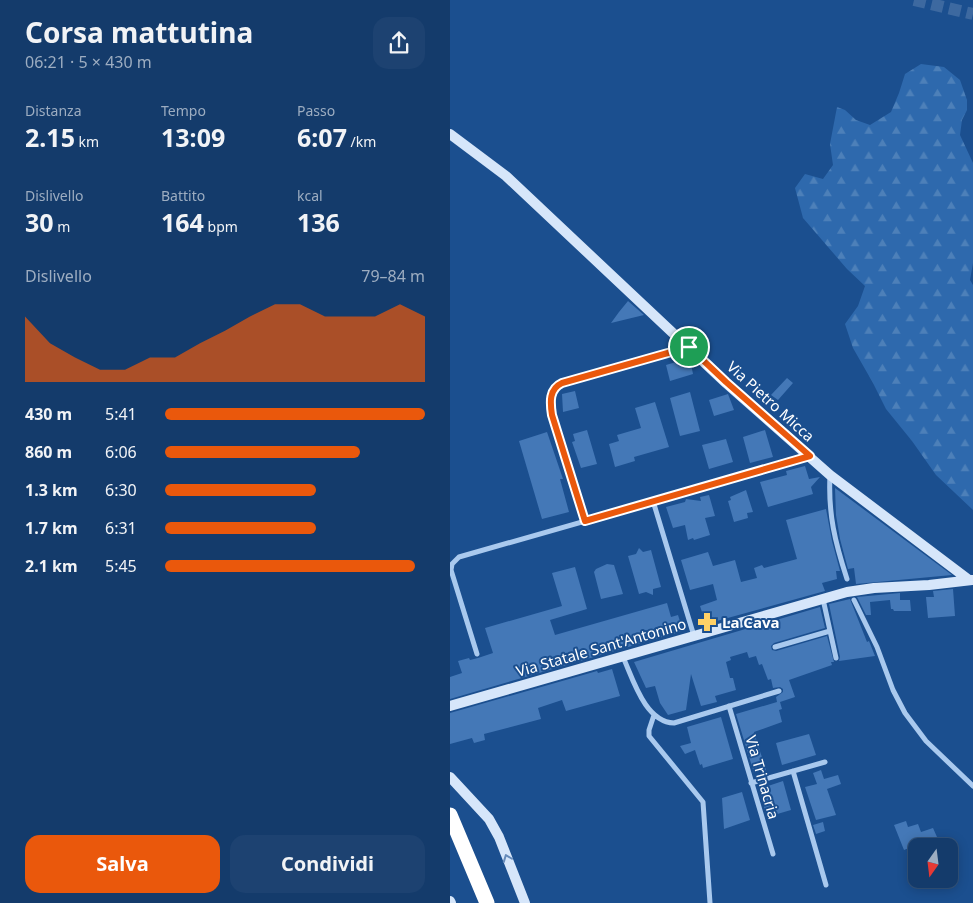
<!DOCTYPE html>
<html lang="it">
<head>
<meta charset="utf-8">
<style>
	:root { --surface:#143b6b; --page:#1d4271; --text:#f1f3f6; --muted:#9dadc1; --line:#33557e; --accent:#ea580c }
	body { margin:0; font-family:"Noto Sans",sans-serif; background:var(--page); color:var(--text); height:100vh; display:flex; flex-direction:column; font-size:19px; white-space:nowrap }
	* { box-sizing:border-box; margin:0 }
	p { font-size:16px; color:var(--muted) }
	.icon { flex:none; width:28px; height:28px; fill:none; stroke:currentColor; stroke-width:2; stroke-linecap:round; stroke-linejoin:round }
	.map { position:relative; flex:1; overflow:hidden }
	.panel { display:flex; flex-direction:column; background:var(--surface); width:450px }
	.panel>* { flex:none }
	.needle { width:32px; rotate:194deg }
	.controls { position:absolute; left:458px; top:838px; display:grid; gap:10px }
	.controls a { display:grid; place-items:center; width:50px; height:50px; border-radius:10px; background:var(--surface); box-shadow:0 2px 12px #0003,0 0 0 1px var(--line); font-size:25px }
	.pin { position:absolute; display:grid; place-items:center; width:42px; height:42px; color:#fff; margin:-21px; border:2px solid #fff; border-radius:50%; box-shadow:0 1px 5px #0007 }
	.round { display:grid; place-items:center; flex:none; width:52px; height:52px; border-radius:15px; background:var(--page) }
	.head { display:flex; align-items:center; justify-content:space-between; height:85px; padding:0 25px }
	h1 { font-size:28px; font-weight:700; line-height:38px }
	.stats { display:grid; grid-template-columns:repeat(3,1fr); gap:8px; height:85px; padding:5px 25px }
	.stats div { display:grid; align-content:center }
	.stats b { font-size:25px; font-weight:700 }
	.stats small { font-size:14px; font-weight:400 }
	.stats p { font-size:14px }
	.chart { height:140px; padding:10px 25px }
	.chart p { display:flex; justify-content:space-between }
	.chart svg { width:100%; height:90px; margin-top:5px; fill:var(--accent); opacity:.7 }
	.primary-button { display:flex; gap:10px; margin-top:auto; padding:10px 25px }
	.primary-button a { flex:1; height:58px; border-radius:15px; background:var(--accent); color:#fff; font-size:20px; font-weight:700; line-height:58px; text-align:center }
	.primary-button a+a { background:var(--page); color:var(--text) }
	ul { padding:0 25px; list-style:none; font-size:16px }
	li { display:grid; grid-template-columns:80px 60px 1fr; align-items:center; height:38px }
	li i { height:12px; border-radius:6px; background:var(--accent) }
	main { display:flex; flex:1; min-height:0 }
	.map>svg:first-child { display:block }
	.forest { fill:url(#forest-firs) }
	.building { fill:#4478b7 }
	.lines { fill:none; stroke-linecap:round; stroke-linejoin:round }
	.primary-tunnel { stroke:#3d69a0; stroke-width:12; stroke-dasharray:12 6; stroke-linecap:butt }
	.street { stroke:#a9c9ee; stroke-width:5 }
	.secondary { stroke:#d6e6fa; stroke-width:10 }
	.highway { stroke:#fff; stroke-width:15 }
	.oneway { stroke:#668bba }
	.route-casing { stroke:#fff; stroke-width:10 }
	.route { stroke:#ea580c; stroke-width:6 }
	.labels { text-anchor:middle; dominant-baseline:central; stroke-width:4; stroke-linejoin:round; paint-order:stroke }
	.street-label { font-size:15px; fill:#fff; stroke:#1b4f8f }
	.poi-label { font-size:15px; font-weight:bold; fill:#fff; stroke:#1b4f8f; text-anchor:start }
</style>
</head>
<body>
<main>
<section class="panel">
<div class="head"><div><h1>Corsa mattutina</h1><p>06:21 · 5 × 430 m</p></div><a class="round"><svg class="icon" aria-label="share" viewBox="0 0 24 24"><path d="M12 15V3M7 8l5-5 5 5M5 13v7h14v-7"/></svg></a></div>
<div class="stats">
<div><p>Distanza</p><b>2.15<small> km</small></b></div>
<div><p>Tempo</p><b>13:09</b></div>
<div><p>Passo</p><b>6:07<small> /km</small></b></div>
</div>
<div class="stats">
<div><p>Dislivello</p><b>30<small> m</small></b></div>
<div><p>Battito</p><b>164<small> bpm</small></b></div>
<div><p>kcal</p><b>136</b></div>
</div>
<div class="chart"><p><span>Dislivello</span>79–84 m</p>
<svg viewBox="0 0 160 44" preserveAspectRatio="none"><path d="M0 44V12L10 25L20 32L30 38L40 38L50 32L60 32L70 25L80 19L90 12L100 6L110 6L120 12L130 12L140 12L150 6L160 12V44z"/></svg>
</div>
<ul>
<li><b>430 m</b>5:41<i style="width:100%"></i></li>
<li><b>860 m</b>6:06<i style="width:75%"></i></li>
<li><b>1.3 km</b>6:30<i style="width:58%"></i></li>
<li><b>1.7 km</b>6:31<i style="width:58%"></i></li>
<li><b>2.1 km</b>5:45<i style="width:96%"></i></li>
</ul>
<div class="primary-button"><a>Salva</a><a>Condividi</a></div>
</section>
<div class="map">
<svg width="523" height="903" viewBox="0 0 523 903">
	<defs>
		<pattern id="forest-firs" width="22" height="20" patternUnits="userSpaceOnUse" patternTransform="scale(1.25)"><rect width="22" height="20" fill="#2e69ad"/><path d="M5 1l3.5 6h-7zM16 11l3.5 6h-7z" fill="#4d80b9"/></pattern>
	</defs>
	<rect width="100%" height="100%" fill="#1b4f8f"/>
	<path class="forest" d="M471,64l23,3 16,13 7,20v10l-5,10 -2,15 13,28v100l-3,17 3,5v225l-37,-35 -24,-34 -26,-32 -13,-26 -20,-35 -8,-24 13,-18 7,-20 -18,-17 -44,-51 -8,-30 10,-14 18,5 10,-14 -3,-21 7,-37 8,3 11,10 14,5 21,-13 8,-19 6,-19z"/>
	<path class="building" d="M178,301l16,14 -33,8 8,-11z
		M236,359l1,6 4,-1 2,10 -23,7 -4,-16z
		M337,378l6,5 -15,17 -7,-5z
		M125,391l4,17 -16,4 -1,-18z
		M240,392l10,39 -20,5 -10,-38z
		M278,394l6,16 -20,6 -5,-16z
		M205,402l14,45 -35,10 1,4 -20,6 -6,-23 10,-3 -2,-6 24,-7 -6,-20z
		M137,430l10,34 -16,4 -9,-26 3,-1 -2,-7z
		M315,430l8,27 -23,6 -7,-26z
		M97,432l16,47h-3l9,33 -27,7 -23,-78z
		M276,439l7,23 -24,7 -7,-24z
		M355,466l4,13 11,-2 -9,10 2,7 -45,13 -8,-25 27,-7 -1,-4z
		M385,488l117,87 -96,9 -2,-16 -6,1 -8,-30 -4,-24z
		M296,490l7,22 -6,1 1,5 -14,4 -6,-21 3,-1 -1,-3z
		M259,495l6,21 -10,2 5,17 -16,5 -1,-2 -5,2 -3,-15 -12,3 -7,-21 19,-5 1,-3 15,2 -1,-4z
		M376,509l6,32 8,30h-4l1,8 -15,4 3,8 -119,33 -6,-18 17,-6 -4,-16 -23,6 -9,-30 27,-8 5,14 22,-6 6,22 16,-4 -3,-10 8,-3 2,3 33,-9 -11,-39z
		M189,548l4,4 8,-2 10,37 -8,2v6l-7,-3 -7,2 -11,-38 8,-2z
		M157,564l7,1 9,29 -22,5 -7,-27 2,-3z
		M125,567l12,42 -37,11 5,15 112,-32 4,14 7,-2 5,16 -233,68v-22l12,-4 -4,-12 11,-3 1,2 8,-2 15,-5 -8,-25 77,-22 -10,-33z
		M503,589l2,27 -27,2 -2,-21h8l-1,-6z
		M450,593v7h10l1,11h-17l-1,-2h-2l-1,-9 -20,2 1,13h-5l-9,-18z
		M400,599l17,43 2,-1 6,15 -36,5 1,-4 -11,-53z
		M370,607l5,21 -51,15 -3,3 1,4 4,1 51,-15 7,26h-3l1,3 -43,15 6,17 -15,5 2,7 -3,1 3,12 -28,10 12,38 -12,3 -18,-59 41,-12 -1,-5 7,-5v-3l-3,-2 -7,1 -2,-9 -3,1 -6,-16 -3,1 -3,-9 -7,2 -2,-6 -17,5 1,3 -5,2 4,16h3l3,12 -21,6 2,6 -16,4 -10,-32 -5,36 -18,5 -8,-12 -5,-17 -9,2 -12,-26z
		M162,669l8,27 -54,15 -4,-11 -24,8 3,11 -57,15 1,6 -11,3 -2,-5 -22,6v-31l147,-42 1,2z
		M271,717l12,42 -30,9 -1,-4 -2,1 -5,-15 -10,4 -5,-8 11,-3 -4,-16z
		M359,734l7,21 -34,10 -6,-22z
		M371,770l3,9 14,-4 3,9 -14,5 9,26 -20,5 -11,-33 12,-3 -4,-11z
		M333,781l8,29 -24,7 -8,-28z
		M292,792l8,28 -26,9 -2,-31z
		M456,821l2,6 10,-3 3,8 12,-4 4,9 -33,13 -10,-25z
		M373,822l2,9 -9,3 -3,-9z"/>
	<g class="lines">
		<path class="primary-tunnel" d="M464,0l59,14"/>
		<path class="street" d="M380,475c-2,39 5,67 17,104
			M203,501l41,135
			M135,521l-33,-106c-2,-13 -3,-26 10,-32l126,-36
			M373,599l13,59
			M404,600l23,47 16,43 12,23 21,28 47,45
			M325,647l55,-16
			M27,654l-26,-84 1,-6 7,-7 351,-100
			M173,657c10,22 22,65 51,66l105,-32
			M279,706l44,148
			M204,715l-5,15v6l54,66 7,101
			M343,771l33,114
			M301,783l74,-21"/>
		<path class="secondary" d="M0,134l56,42 220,207 104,92 139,105
			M0,706l397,-114 27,-4 55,-3 43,-5
			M0,777l39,42 10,18 26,66
			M0,901l1,2"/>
		<path class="highway" d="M0,815l37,88"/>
	</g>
	<defs><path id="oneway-chevron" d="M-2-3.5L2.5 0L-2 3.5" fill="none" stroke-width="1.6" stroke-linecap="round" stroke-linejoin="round" transform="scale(1.25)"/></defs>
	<use class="oneway" href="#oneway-chevron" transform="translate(57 858) rotate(-111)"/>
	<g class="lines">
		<g class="route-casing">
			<path id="route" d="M239,347l37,35 84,74 -225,65 -33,-106c-2,-13 -3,-26 10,-32z"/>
		</g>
		<use href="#route" class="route"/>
	</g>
	<defs>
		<g id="pharmacy-bare" transform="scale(1.5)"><path d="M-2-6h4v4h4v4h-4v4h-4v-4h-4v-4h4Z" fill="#ffd166" stroke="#1b4f8f" stroke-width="2.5" paint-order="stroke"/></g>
	</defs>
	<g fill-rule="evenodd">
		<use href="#pharmacy-bare" x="257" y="622"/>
	</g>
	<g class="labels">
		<g class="street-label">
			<text transform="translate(321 401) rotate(42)">Via Pietro Micca</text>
			<text transform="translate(151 647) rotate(-16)">Via Statale Sant'Antonino</text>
			<text transform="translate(313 777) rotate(74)">Via Trinacria</text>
		</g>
		<g class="poi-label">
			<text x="272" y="622">La Cava</text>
		</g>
	</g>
</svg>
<div class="controls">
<a><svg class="needle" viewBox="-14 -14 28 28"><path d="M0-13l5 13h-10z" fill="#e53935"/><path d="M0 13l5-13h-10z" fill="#9dadc1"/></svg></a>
</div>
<div class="pin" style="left:239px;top:347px;background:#1e9e55"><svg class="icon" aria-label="arrive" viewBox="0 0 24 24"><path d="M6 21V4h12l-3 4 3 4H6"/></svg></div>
</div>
</main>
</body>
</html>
